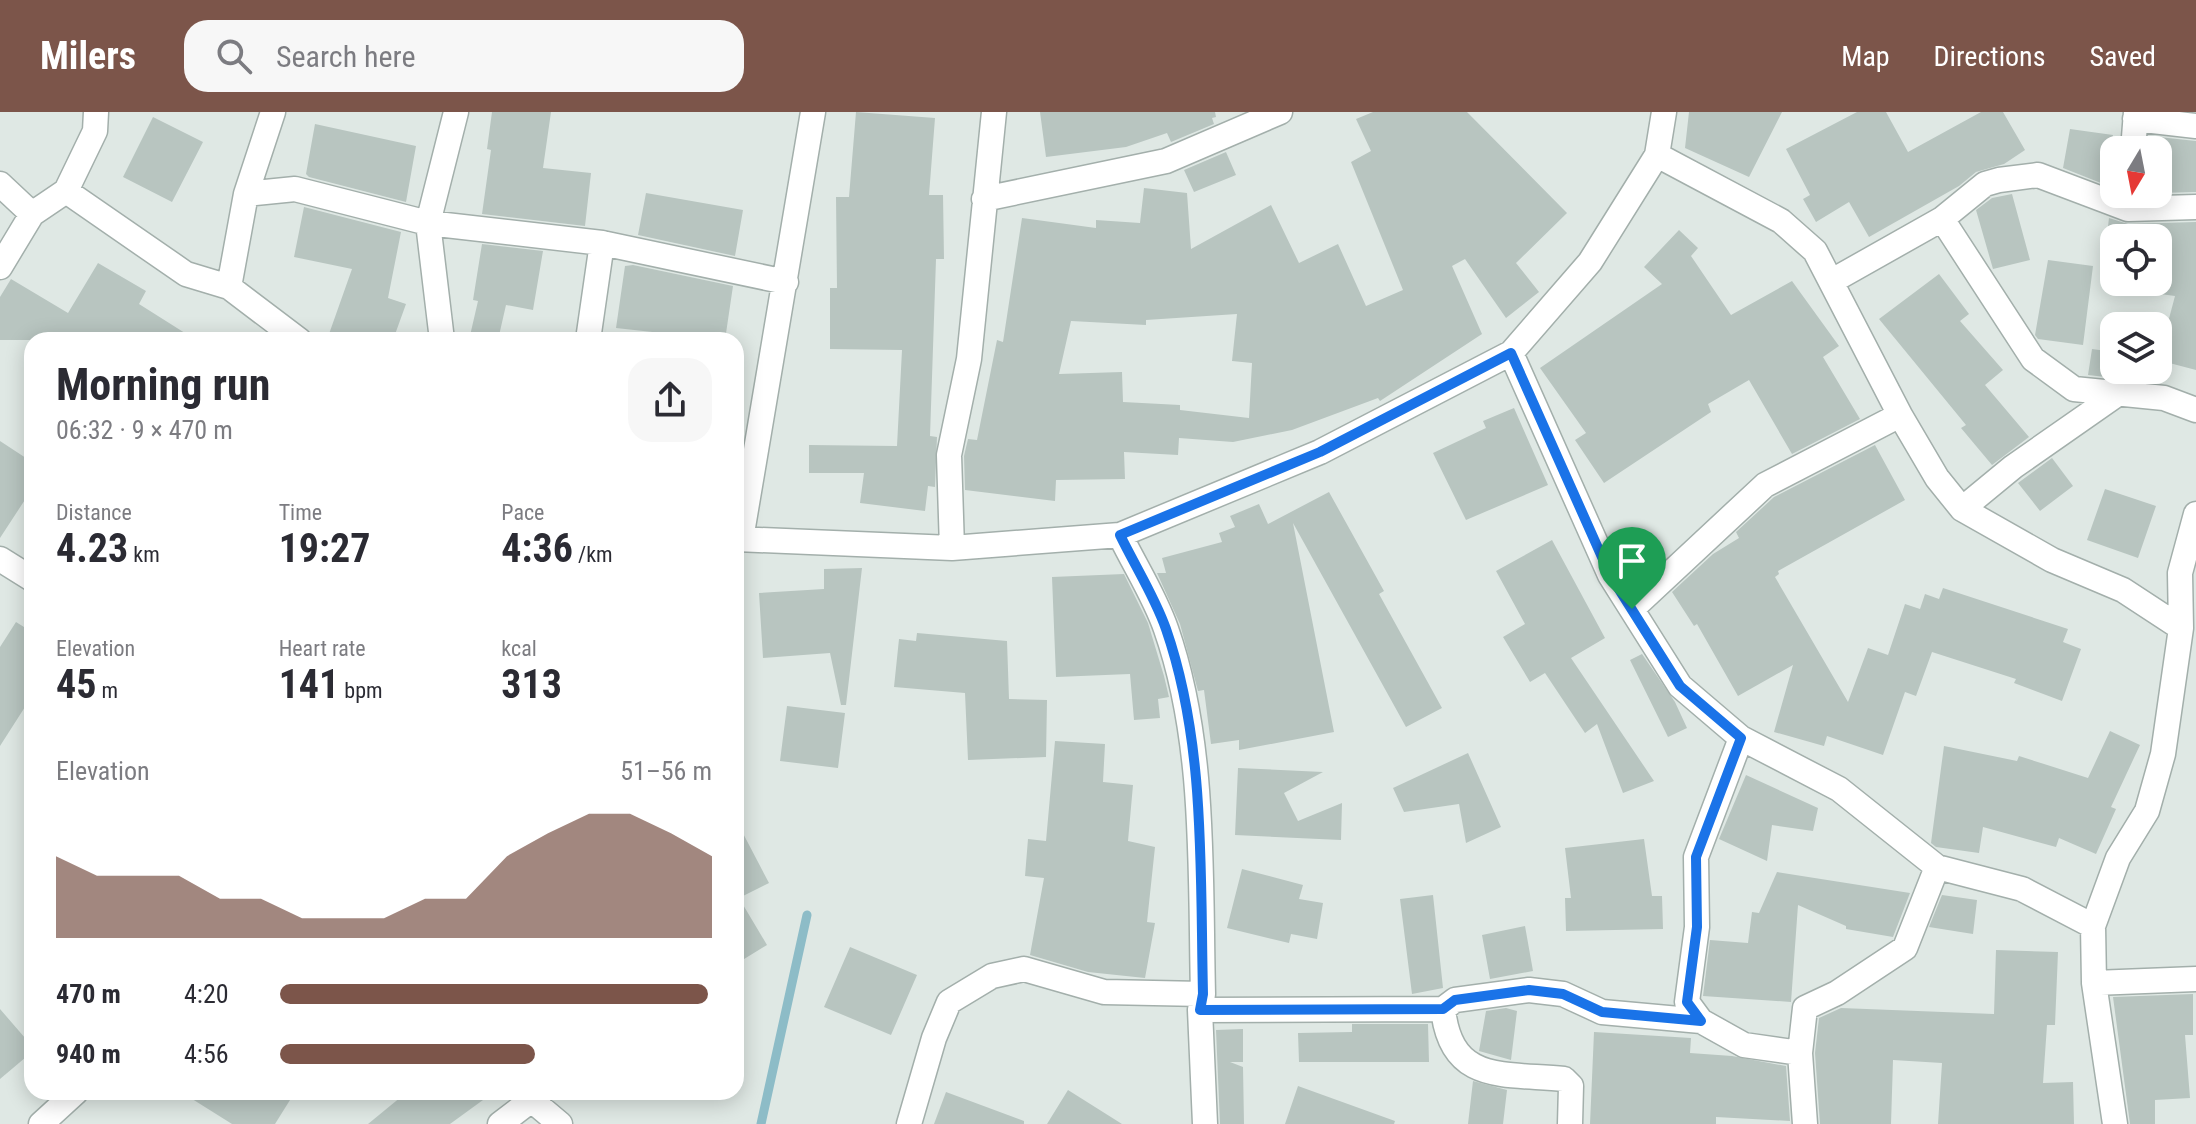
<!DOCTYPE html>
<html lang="en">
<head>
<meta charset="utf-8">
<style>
	:root { --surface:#fff; --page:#f7f7f7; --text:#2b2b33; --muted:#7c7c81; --accent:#7c554a }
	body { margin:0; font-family:"Roboto Condensed",sans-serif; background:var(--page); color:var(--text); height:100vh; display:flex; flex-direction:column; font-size:30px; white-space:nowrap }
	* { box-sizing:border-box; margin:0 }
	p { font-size:26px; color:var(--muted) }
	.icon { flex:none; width:44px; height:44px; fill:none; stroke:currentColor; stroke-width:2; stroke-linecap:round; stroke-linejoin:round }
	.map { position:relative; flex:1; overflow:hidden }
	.side { position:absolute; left:24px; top:220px; width:720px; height:768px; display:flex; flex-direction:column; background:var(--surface); border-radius:24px; box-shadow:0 4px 20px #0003 }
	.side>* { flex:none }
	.needle { width:52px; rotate:190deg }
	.tools { position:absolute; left:2100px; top:24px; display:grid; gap:16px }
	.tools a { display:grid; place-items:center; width:72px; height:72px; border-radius:16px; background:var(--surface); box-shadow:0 4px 20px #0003; font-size:40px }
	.pin { position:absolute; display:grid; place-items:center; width:68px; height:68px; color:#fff; margin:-82px -34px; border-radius:50% 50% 50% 0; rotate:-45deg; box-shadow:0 0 8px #0007 }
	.pin .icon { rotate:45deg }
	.round { display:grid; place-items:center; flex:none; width:84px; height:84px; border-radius:24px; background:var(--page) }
	.summary { display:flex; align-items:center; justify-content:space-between; height:136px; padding:0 32px }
	h1 { font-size:44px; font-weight:700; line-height:60px }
	.stats { display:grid; grid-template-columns:repeat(3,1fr); gap:12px; height:136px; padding:8px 32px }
	.stats div { display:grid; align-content:center }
	.stats b { font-size:40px; font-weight:700 }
	.stats small { font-size:22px; font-weight:400 }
	.stats p { font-size:22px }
	.chart { height:224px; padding:16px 32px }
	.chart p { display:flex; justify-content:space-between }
	.chart svg { width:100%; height:144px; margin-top:8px; fill:var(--accent); opacity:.7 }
	ul { padding:0 32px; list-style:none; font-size:26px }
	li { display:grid; grid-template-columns:128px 96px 1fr; align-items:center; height:60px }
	li i { height:20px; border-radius:10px; background:var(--accent) }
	header { display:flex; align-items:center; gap:48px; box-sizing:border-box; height:112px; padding:0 40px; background:var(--accent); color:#fff }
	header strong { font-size:38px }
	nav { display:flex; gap:44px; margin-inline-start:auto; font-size:28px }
	.search { width:560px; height:72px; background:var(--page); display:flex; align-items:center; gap:20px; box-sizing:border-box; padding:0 28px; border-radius:24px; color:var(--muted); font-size:30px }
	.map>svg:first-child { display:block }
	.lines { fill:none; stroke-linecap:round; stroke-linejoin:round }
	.stream { stroke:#8dbcc7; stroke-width:9 }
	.building { fill:#b8c5c0; fill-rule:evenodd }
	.street-casing { stroke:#a3afab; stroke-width:27 }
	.street { stroke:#fff; stroke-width:24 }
	.route-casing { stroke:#fff; stroke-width:16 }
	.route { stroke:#1a73e8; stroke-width:10 }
</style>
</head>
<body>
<header>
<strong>Milers</strong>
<div class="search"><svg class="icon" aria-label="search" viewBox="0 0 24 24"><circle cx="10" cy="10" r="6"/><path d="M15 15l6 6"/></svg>Search here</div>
<nav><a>Map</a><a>Directions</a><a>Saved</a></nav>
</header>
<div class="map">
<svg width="2196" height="1012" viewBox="0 0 2196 1012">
	<rect width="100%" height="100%" fill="#dfe8e4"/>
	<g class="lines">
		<path class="stream" d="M761,1012l46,-209"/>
	</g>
	<path class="building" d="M492,0h59l-8,56 48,5 -6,53 -103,-12 9,-64 -4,-1z
		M856,0l79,6 -6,77h14l1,64h-8l-6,177 7,1 -2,50 -7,-1 -3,25 -65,-8 4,-30h-55v-28l88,1 5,-96 -72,-1v-61h7l-1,-91h13z
		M1040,0h175l1,5 -4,1 2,6 -43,18 -4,-9 -41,14 -80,10z
		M1373,0h94l100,101 -51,50 23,29 -33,26 -41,-59 -13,7 30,68 -102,67 -2,-3 -86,32 -59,12 -54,-4 -1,17 -54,-3 1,27 -69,1 -1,21 -90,-11 -1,-34 4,-17 9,1 20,-100 6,2 19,-124 74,10v-8l44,3 4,-35 43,5 4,56 80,-44 28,58 39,-19 28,62 37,-16 -52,-128 20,-11 -15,-32zM1237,202l-5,47 20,2 -3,55 -69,-8v-5l-57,-3 -1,-30 -63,2 12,-53 75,4v-5z
		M1689,0h93l-33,65 -64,-29z
		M1857,0h29l22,40 73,-40h22l22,38 -21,14 -28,8 -17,14 -90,51 -20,-35 -33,20 -13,-23 7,-4 -24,-46z
		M153,5l50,25 -31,60 -49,-25z
		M315,12l101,22 -10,56 -97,-25 -3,-3z
		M2070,17l43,6 -7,50 -43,-17z
		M2149,24l47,5v51l-38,1v-43h-10z
		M1226,40l10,23 -42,17 -10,-22z
		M646,81l97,17 -8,46 -97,-21z
		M2012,82l18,66 -37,9 -17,-59 16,-12z
		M304,95l97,25 -13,66 18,6 -13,36h-46l-18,-6 23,-65 -58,-12z
		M2109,106l19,6 68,-2v148l-38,-10 17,-64 -74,-10zM2114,126h44v44h-44z
		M1679,118l19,18 -7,8 40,59 61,-34 47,65 -16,11 37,62 -68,35 -43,-74 -41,24 3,8 -107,71 -29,-43 11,-7 -46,-65 122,-84 -18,-17z
		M482,132l61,7 -10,59 -27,-5 -8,35h-29l9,-39 -5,-1z
		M2048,148l45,6 -10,79 -45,-6 -3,-4z
		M98,151l48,28 -7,13 57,36h-196v-43l11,-18 57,34z
		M633,153l100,21 -8,54 -109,-12 9,-62z
		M1939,162l30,40 -9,7 43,49 -18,15 44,52 -37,28 -31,-37 5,-3 -87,-106z
		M2092,237l22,3v26l-26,-3z
		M1514,296l34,77 -82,35 -33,-67 53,-25 -3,-7z
		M0,329l32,21v27l-32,49z
		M1875,333l30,55 -127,71 1,3 -4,3 73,125 20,-54 20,7 17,-51 15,5 5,-15 14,5 4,-11 125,41 -5,13 18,7 -19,52 -48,-18 2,-4 -84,-27 -16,44 -11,-4 -22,63 -56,-19 -3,10 -50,-14 19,-67 -55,31 -41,-72 -3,2 -22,-34 41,-38 26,-16 -3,-6 38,-35z
		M2052,346l21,28 -33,25 -22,-28z
		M2105,377l51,17 -18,52 -51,-18z
		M1329,380l55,99 -5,3 63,114 -36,19 -113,-204 41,209 -95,18v-10l-28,4 -7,-54 -6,1 -18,-67 -23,-51h9l-4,-15 60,-16 -3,-9 16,-6 -5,-11 29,-12 9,20z
		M1552,428l53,98 -34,20 83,123 -31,12 -26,-69 -12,9 -40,-60 -15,9 -27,-45 22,-13 -29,-53z
		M862,456l-16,137h-5l-11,-52 -67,5 -4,-65 65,-4v-20z
		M1124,462l24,49 16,53 5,21 -11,2 2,19 -26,2 -4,-46 -74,3 -4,-100z
		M16,510l16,10v64l-32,50v-99z
		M917,521l90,8 2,58 38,1 -1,57 -78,3 -3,-67 -71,-6 5,-48 17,2z
		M1642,542l33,48 12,26 -19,9 -38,-77z
		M787,594l58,7 -7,55 -58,-7z
		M2110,619l30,14 -29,62 5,2 -20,45 -37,-16 -3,9 -73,-20 -4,26 -43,-6 -5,-4 13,-97 73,15 2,-5 69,22z
		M1055,629l50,3 -2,38 30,3 -5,56 27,6 -8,75 8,1 -10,55 -57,-6 -58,-17 14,-77 -19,-2 3,-37 18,2z
		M1468,641l33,74 -35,16 -7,-39 -55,8 -11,-24z
		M1238,656l85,4 -39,21 14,28 44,-18 -1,37 -106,-5z
		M1746,663l72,33 -5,23 -41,-6 -5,36 -48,-22z
		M736,708l33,63 -30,15 28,47 -31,19z
		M1644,727l8,57h10l1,33 -97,2 -1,-33h6l-6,-50z
		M1242,757l61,16 -4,14 24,4 -6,36 -26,-5 -2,9 -62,-15z
		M1777,760l133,21 -17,44 -47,-8v-3l-48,-21 -7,97 -88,-6 7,-56 38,3 4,-31 7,1z
		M1433,783l10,93 -31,6 -12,-95z
		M1942,783l35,5 -4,34 -44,-7z
		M1525,814l8,45 -43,8 -8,-44z
		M850,835l67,28 -26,60 -67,-28z
		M1996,838l62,2 -3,73h-8l-4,58 30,-1 1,42h-136l4,-61 -49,-3 -2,64h-71l-5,-71 4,-35 22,-10 153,6z
		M2193,882v41h-8l5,63 -35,2v24h-25l-17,-127z
		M1506,896l11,3 -6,49 -32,-9 7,-40z
		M0,897l32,37v6l-32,27z
		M1352,912h76l1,38h-130l-1,-29 54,-1z
		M1243,917v33h-13l13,5 1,57h-24l-4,-94z
		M1594,920l97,6 -1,15 42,3 54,10 4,55 -74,-4v7h-126z
		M1473,969l34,9 -4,34h-35z
		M1298,974l97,35 -1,3h-109z
		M1068,978l54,34h-75z
		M181,980h114l-20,32h-43z
		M407,980h87l-44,32h-82z
		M946,980l78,29v3h-90z"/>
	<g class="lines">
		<g class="street-casing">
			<path id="street" d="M2135,7l61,7
				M2133,38l3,-38
				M1657,43l124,66 34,30 85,164 37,63 25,31 90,51 71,30 58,38
				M0,72l32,30 34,-23 120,83 43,13 70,53
				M66,79l29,-60 1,-19
				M246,82l49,-5 133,34 174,20 184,39
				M984,87l182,-38 114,-49
				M1942,107l91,140 41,30 90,9 32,12
				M0,155l32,-53
				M1832,169l110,-62 43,-35 14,-4 39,-5 90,34 68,-2
				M229,175l17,-93 27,-82
				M442,228l-14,-117 28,-111
				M588,228l14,-97
				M1511,241l99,222 70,111 61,52 98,51 98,78 85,22 71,37
				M1962,397l51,-42 106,-74
				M1120,423c15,31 35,62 46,94 40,114 34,245 37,365l-3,16 5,114
				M736,427l216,9 168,-13 200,-83 191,-99 79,-91 67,-107 7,-43
				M741,427l72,-427
				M952,436l-3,-93 20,-96 25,-247
				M0,447l32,20
				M1632,497l133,-124 135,-70
				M2094,871l102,-4
				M1443,897c8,75 60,64 121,70l7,7 -1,38
				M1200,898l243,-1 12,-9 74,-10 34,4 39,18 99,9 43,24 56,8
				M1701,909l-14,-19 10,-75 -1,-70 45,-119
				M522,980l38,32
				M41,1012l35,-32
				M500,1012l42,-32
				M909,1012l25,-86 15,-36 43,-26 32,-7 80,23 99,2
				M1805,1012l-5,-71 5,-45 32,-15 68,-45 32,-81
				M2115,1012l-21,-141 -1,-57 25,-68 29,-47 16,-57 18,-126 -1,-55 16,-59"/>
		</g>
		<use href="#street" class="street"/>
	</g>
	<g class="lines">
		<g class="route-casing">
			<path id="route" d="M1511,241l99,222 70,111 61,52 -45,119 1,70 -10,75 14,19 -99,-9 -39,-18 -34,-4 -74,10 -12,9 -243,1 3,-16c-3,-120 3,-250 -37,-365 -11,-32 -31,-63 -46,-94l200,-83z"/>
		</g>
		<use href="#route" class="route"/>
	</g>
</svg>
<div class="tools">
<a><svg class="needle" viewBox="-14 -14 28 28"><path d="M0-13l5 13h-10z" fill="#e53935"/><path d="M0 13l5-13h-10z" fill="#7c7c81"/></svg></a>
<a><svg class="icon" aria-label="locate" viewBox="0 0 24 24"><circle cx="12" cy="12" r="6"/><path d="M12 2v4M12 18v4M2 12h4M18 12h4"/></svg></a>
<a><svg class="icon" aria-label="layers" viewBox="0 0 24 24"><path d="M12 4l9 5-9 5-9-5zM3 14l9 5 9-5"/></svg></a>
</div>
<div class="pin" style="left:1632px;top:497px;background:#1e9e55"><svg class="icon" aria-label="arrive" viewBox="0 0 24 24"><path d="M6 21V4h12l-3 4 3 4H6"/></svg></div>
<section class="side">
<div class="summary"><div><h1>Morning run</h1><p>06:32 · 9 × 470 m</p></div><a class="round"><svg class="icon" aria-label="share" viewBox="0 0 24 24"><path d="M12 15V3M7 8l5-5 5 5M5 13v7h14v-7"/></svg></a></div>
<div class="stats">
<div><p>Distance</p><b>4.23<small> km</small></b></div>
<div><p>Time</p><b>19:27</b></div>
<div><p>Pace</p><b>4:36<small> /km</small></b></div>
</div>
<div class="stats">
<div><p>Elevation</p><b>45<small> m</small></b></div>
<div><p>Heart rate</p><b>141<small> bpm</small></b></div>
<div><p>kcal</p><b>313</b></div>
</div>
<div class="chart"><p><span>Elevation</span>51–56 m</p>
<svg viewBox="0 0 160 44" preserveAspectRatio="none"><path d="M0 44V19L10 25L20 25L30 25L40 32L50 32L60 38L70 38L80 38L90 32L100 32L110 19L120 12L130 6L140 6L150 12L160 19V44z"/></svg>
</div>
<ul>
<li><b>470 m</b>4:20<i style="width:99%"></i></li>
<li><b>940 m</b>4:56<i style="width:59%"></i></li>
</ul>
</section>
</div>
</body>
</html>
